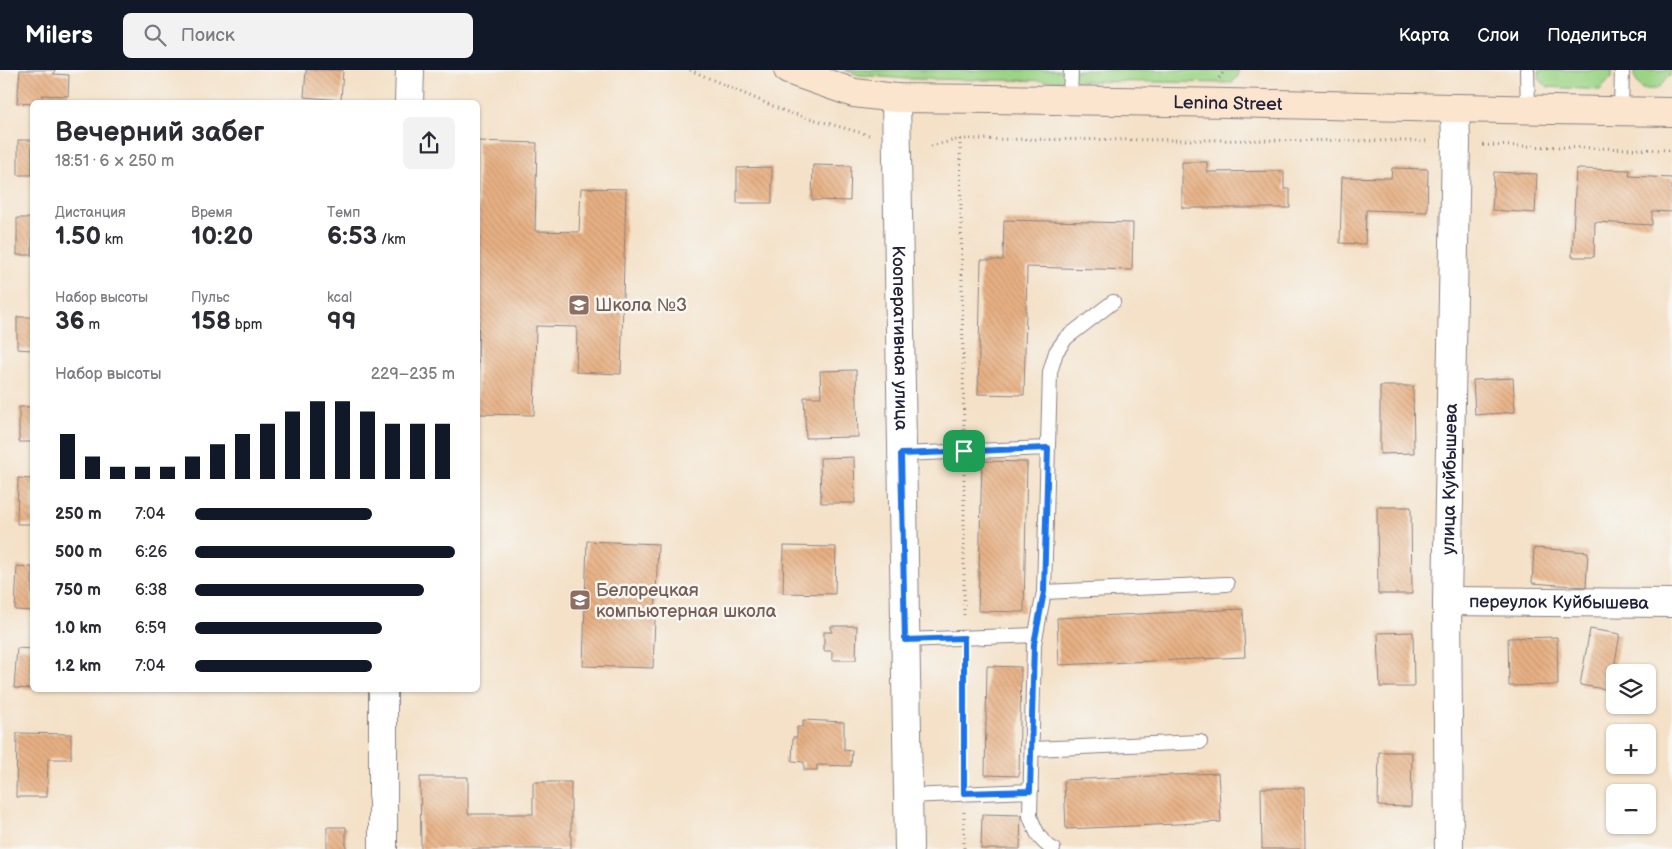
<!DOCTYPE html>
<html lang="ru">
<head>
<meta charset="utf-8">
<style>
	:root { --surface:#fff; --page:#f2f2f3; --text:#2b2b33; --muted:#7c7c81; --accent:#111827 }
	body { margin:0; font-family:"Balsamiq Sans",sans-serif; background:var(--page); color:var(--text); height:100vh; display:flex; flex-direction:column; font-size:19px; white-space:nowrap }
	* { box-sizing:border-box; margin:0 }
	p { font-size:16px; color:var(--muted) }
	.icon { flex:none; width:28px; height:28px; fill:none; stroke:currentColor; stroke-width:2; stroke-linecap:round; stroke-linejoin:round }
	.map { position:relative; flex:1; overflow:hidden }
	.drawer { position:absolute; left:30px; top:30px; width:450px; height:592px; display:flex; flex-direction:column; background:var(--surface); border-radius:8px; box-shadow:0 1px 4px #0004 }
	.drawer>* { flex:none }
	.controls { position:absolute; left:1606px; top:594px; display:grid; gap:10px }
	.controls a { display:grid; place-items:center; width:50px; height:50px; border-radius:8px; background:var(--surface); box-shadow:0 1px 4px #0004; font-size:25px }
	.pin { position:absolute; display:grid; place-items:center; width:42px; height:42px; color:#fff; margin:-21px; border-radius:10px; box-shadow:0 2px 8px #0006 }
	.round { display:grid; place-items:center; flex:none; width:52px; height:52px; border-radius:8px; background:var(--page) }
	.head { display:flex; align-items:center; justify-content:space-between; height:85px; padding:0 25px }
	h1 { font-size:28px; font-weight:700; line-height:38px }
	.metrics { display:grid; grid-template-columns:repeat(3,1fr); gap:8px; height:85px; padding:5px 25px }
	.metrics div { display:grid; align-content:center }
	.metrics b { font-size:25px; font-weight:700 }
	.metrics small { font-size:14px; font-weight:400 }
	.metrics p { font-size:14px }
	.chart { height:140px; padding:10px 25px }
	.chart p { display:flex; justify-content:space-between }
	.chart svg { width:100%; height:90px; margin-top:5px; stroke:var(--accent); stroke-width:6 }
	ul { padding:0 25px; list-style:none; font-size:16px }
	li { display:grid; grid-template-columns:80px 60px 1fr; align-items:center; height:38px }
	li i { height:12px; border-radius:6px; background:var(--accent) }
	header { display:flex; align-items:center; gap:30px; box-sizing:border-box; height:70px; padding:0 25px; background:var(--accent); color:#fff }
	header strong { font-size:24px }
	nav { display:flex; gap:28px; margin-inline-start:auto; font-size:18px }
	.search { width:350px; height:45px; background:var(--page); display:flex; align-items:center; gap:12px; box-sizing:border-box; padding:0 18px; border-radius:8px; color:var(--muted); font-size:19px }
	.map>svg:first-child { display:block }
	.grass { fill:#9cd486; stroke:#5f7b60 }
	.building { fill:url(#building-back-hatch) }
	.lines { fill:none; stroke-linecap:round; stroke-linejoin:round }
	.service-casing { stroke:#8b8282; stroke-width:16 }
	.minor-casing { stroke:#8b8282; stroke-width:30 }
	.tertiary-casing { stroke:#8b8282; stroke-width:30 }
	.secondary-casing { stroke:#8b8282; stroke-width:30 }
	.path { stroke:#8b8282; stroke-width:3; stroke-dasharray:1 4; stroke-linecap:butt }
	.service { stroke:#fff; stroke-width:14 }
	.minor { stroke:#fff; stroke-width:28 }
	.tertiary { stroke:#fff; stroke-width:28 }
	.secondary { stroke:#fbe5cf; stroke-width:28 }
	.route-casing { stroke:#fff; stroke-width:10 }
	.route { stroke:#1a73e8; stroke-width:6 }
	.labels { text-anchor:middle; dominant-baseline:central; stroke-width:5; stroke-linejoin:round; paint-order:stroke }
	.street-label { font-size:18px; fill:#22223b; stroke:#f6f6f2 }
	.education-label { font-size:18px; fill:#785e54; stroke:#f6f6f2; text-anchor:start }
</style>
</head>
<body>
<header>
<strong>Milers</strong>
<div class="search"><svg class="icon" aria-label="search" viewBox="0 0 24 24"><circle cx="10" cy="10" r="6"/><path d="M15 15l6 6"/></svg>Поиск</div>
<nav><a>Карта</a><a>Слои</a><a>Поделиться</a></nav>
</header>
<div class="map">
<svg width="1672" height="779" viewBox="0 0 1672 779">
	<defs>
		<pattern id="building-back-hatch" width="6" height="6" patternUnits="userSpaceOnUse" patternTransform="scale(1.25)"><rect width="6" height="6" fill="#e7b083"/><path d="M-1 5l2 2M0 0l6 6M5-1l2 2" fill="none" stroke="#c69772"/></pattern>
	</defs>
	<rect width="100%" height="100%" fill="#f6f6f2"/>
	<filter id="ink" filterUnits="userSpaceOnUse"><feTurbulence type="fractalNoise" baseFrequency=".02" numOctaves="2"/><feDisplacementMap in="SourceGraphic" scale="10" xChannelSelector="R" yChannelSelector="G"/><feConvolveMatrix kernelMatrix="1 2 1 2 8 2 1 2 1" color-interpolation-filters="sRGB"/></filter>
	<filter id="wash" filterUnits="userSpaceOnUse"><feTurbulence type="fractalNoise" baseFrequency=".0096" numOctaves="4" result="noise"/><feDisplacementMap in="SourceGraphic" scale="20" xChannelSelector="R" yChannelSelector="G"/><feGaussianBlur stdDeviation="1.12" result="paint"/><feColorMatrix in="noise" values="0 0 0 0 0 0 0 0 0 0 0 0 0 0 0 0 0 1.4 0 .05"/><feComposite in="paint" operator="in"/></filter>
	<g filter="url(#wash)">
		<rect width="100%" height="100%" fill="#f4e1c8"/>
		<path class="grass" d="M844,0h394v6l-6,7 -326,-4 -47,-4z
			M1539,0h73v7l-12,13 -52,-3 -9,-8z
			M1635,0h36l-1,6 -13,13h-15l-7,-10z"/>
		<g id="blocks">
			<path class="building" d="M20,0h35l-1,4 15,1 -1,21 -26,-1v7h-10v2l-15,-1z
				M306,0h37l-2,30 -37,-3z
				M18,70h14v35h-14z
				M478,71l59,2 -2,88 44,1 2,-44 45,1 -5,185 -45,-2 1,-45 -41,-1 -2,89 -56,-1 1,-213h-1z
				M1182,92h25v10l77,-1v18h6v19h-108z
				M813,95l38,1 -1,35 -38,-1z
				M772,97v36h-35v-35z
				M1392,98l36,1 -1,43 -61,-2 -1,34 -25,-1 2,-66 49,1z
				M1576,99l54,1 -1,6 43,2v34l-20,-1v14l-57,-3 -1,35h-22z
				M1494,102l43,2 -2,39 -43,-3z
				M17,148h15v37h-15z
				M1004,150l129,3 -1,47 -105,-3 -3,128 -46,-1 3,-134h22z
				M17,247h15v33l-15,-1z
				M856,300l2,67 -52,1 -2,-41h17l-1,-26z
				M1513,308l2,34 -40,3 -2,-35z
				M1380,316h33l1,67 -34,1z
				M19,337h13v35h-13z
				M854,387l1,46h-34l-1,-45z
				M982,391l45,1 -3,150 -46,-1z
				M18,408l14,1v45h-15z
				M1377,437h34l1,87h-34z
				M587,471l71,3 -5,124 -70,-2z
				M784,476l52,1 -1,47 -52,-1z
				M1534,478l54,4 -2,35 -54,-4z
				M17,496l15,1v44l-17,-1z
				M1243,539l2,48 -186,8 -2,-47z
				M831,556h26l-1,34h-24v-9h-8v-19h8z
				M1590,559l30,5 -10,56 -30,-5z
				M1413,562l1,55h-34l-2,-54z
				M1557,567l1,48 -49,1 -1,-48z
				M17,578l15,1v40l-18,-1z
				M987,596l34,1 -2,109 -34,-1z
				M803,650l41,2v28l8,1 -1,15 -34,-1v5h-13v-8l-12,-1 1,-24h4v-10h6z
				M17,663l54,1v25h-23l-1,38h-31z
				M1379,682h33l-1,55 -33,-1z
				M1218,703l3,49 -155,7 -2,-49z
				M420,707h48v37h65v-32h38v67h-150z
				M1261,718h43l1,61h-43z
				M982,744l39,1 -1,34h-39z
				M327,757h19v22h-19z"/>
		</g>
	</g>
	<g filter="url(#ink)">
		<use href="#blocks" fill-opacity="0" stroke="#8b8282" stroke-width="1"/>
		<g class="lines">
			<g class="service-casing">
				<path id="service" d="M1527,0l1,39
					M1070,29l1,-29
					M1621,41l1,-41
					M901,384l147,-6
					M1044,522l183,-8
					M905,570l130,-5
					M1032,679l168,-7
					M908,726l123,-5
					M1053,779c-13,-7 -18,-19 -23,-33l4,-172 10,-52 6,-220 6,-20 10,-14 47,-36"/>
			</g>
			<g class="minor-casing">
				<g id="minor">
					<path d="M409,32l1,-32"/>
					<path id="s1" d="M1447,531l225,2"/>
					<path d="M383,620v159"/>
					<path id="s2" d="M1449,779l-2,-248 9,-458 -1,-35"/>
				</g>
			</g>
			<g class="tertiary-casing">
				<g id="tertiary">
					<path id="s3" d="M896,28l13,751"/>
				</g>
			</g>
			<g class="secondary-casing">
				<g id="secondary">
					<path id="s4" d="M788,0l66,23 42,5c259,2 517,10 776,14"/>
				</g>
			</g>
			<path class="path" d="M690,0l94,41 85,24
				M1219,8l6,-8
				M960,69l4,294
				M1483,75l189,5
				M931,76l29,-7 470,2
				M964,399v149
				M964,705v-118
				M964,742v37"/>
			<use href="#service" class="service"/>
			<use href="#minor" class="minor"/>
			<use href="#tertiary" class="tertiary"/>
			<use href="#secondary" class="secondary"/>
		</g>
	</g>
	<g class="lines" filter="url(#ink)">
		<g class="route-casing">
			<path id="route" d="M1048,378l-4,144 -10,52 -4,147 -66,2v-155l-59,2 -4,-186z"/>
		</g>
		<use href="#route" class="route"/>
	</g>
	<defs>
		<g id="school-square" transform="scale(1.125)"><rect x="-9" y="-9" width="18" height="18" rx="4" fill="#8d6e63" stroke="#f6f6f2"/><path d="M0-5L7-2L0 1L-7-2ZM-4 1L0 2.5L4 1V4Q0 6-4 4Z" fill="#fff"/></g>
	</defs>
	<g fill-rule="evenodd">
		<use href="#school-square" x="579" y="235"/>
		<use href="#school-square" x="580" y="530"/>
	</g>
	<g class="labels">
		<g class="street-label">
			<text stroke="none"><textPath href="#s4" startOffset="444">Lenina Street</textPath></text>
			<text stroke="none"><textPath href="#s3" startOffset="240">Кооперативная улица</textPath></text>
			<text stroke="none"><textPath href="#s2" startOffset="370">улица Куйбышева</textPath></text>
			<text stroke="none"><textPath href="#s1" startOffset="112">переулок Куйбышева</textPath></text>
		</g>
		<g class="education-label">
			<text x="595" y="235">Школа №3</text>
			<text x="596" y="520">Белорецкая<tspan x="596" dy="21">компьютерная школа</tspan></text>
		</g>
	</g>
</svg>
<div class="controls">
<a><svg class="icon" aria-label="layers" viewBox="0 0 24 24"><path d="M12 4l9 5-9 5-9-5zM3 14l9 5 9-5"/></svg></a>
<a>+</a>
<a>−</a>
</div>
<div class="pin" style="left:964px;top:381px;background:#1e9e55"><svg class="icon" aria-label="arrive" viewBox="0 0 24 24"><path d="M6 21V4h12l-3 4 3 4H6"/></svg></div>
<section class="drawer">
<div class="head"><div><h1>Вечерний забег</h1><p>18:51 · 6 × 250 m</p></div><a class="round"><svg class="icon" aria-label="share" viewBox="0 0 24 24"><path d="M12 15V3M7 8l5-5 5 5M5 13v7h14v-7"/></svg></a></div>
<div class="metrics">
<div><p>Дистанция</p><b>1.50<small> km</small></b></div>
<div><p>Время</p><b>10:20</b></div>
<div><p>Темп</p><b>6:53<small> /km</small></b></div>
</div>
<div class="metrics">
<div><p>Набор высоты</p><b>36<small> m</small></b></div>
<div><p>Пульс</p><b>158<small> bpm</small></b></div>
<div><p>kcal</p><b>99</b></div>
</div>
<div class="chart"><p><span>Набор высоты</span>229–235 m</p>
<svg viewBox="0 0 160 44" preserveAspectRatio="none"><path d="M5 44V22M15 44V33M25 44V38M35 44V38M45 44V38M55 44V33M65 44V27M75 44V22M85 44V17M95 44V11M105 44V6M115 44V6M125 44V11M135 44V17M145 44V17M155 44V17"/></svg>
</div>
<ul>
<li><b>250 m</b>7:04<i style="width:68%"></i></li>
<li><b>500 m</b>6:26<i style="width:100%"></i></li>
<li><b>750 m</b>6:38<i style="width:88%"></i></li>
<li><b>1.0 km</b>6:59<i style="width:72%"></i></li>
<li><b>1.2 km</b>7:04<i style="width:68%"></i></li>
</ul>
</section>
</div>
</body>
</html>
